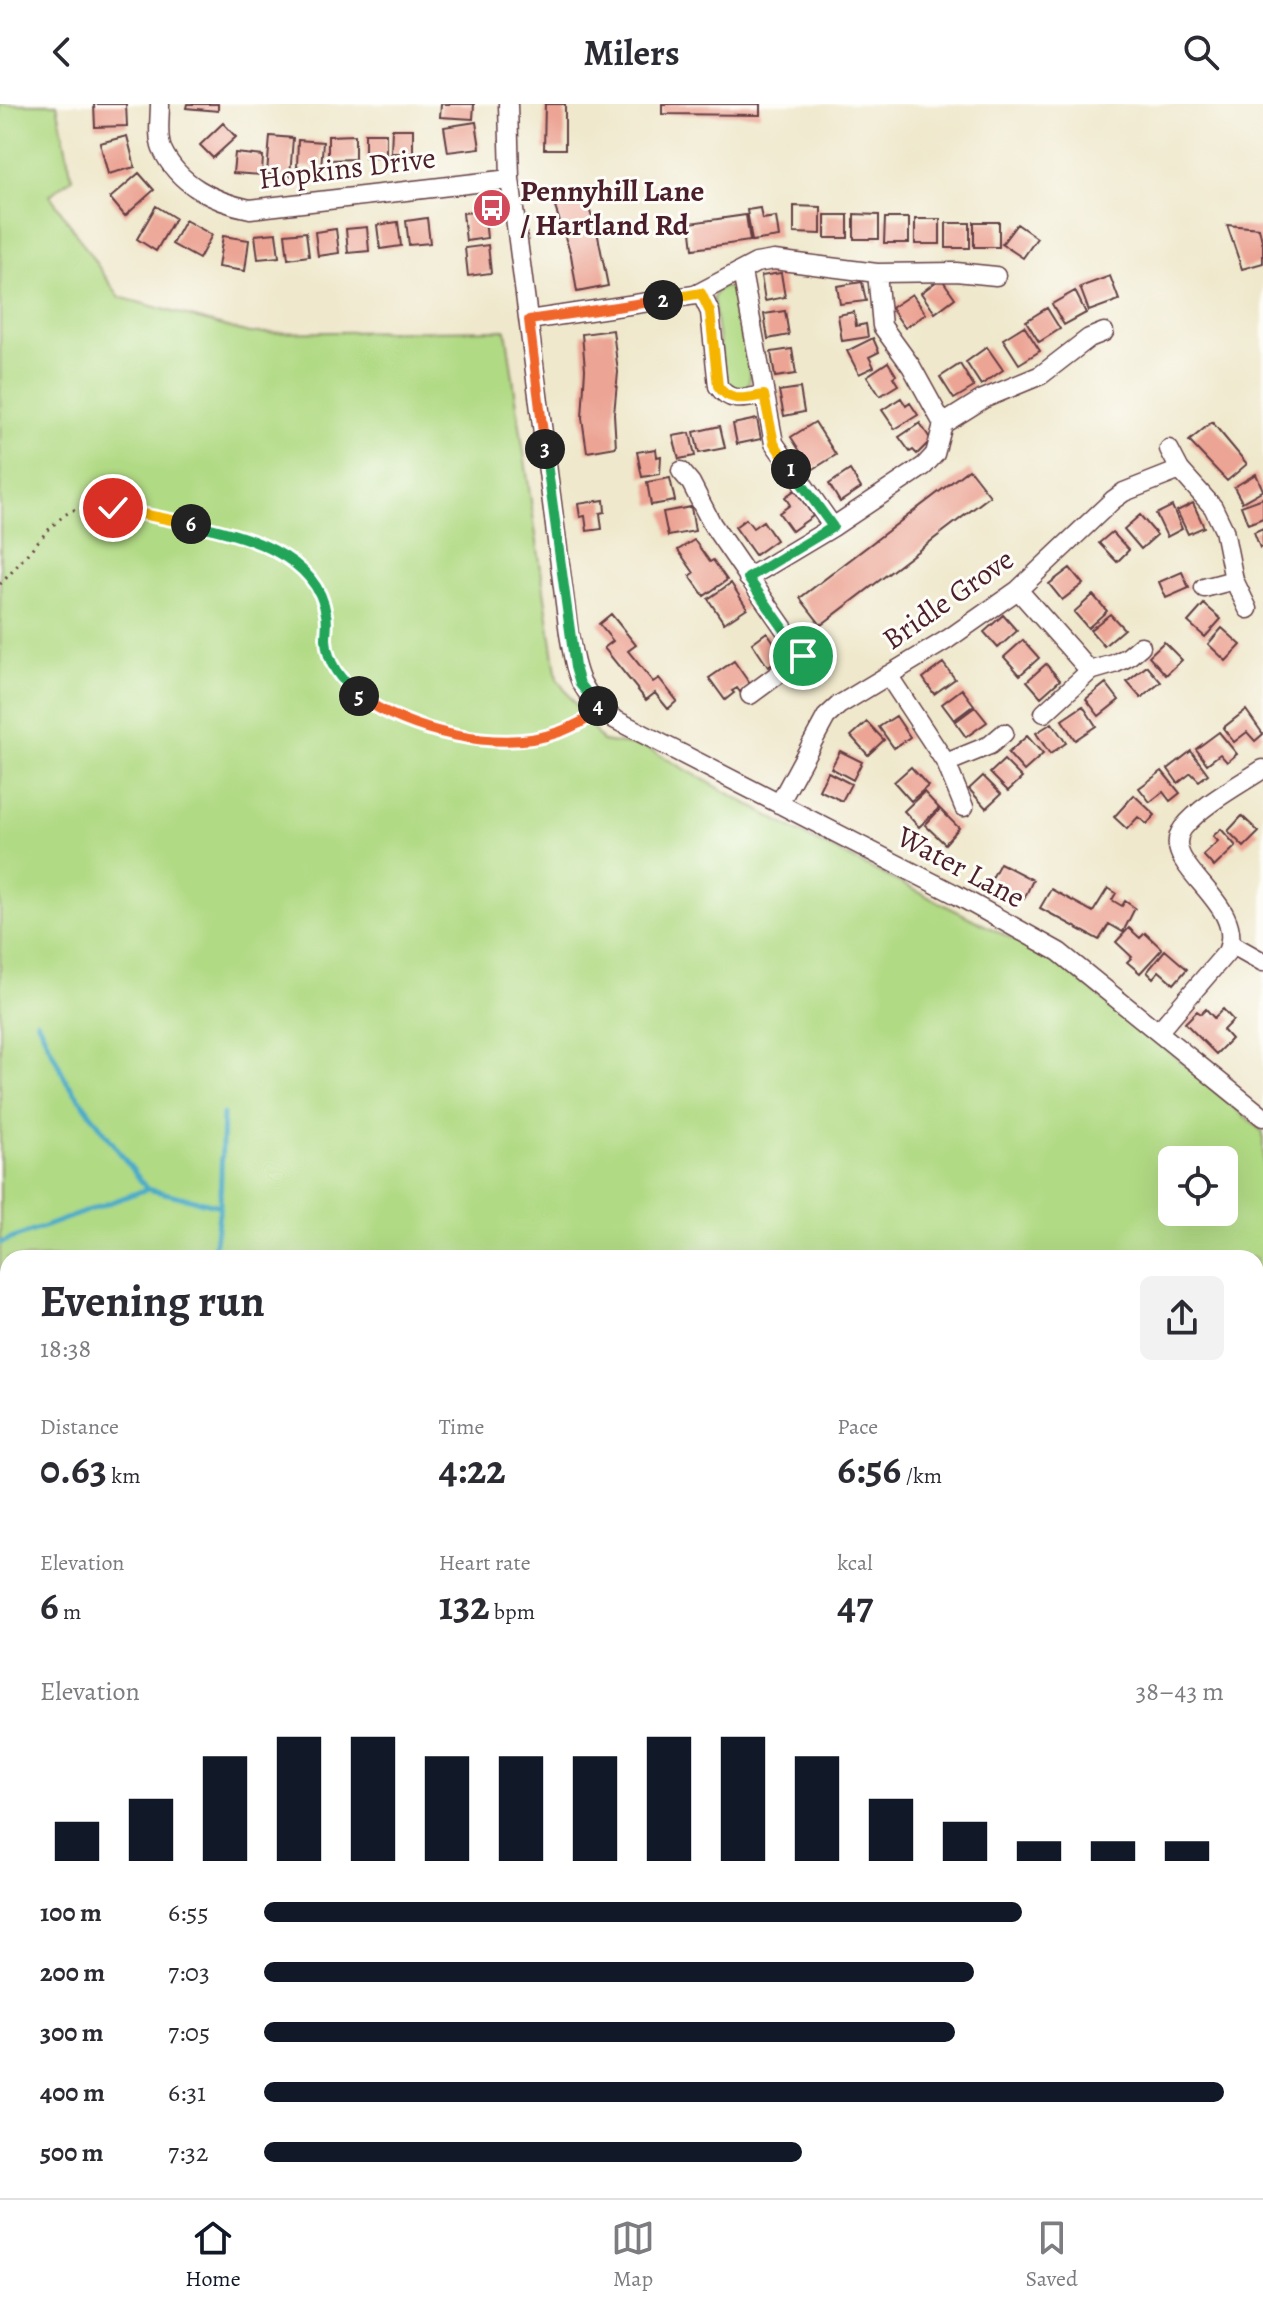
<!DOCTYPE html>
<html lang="en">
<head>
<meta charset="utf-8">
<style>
	:root { --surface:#fff; --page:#f2f2f3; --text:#2b2b33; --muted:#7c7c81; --line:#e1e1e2; --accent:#111827 }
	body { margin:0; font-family:Alegreya,serif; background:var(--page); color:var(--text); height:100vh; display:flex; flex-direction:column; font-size:30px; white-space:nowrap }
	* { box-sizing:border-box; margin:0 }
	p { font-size:26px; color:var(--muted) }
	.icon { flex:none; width:44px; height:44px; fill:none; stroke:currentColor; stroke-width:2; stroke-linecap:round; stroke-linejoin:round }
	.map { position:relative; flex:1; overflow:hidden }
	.side { position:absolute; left:0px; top:1146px; width:1264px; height:948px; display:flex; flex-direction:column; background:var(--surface); border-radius:24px 24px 0 0; box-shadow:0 8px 32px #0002 }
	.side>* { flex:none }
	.buttons { position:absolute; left:1158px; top:1042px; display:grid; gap:16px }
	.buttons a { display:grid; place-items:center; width:80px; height:80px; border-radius:12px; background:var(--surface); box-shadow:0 8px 32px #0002; font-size:40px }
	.pin { position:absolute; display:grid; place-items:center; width:68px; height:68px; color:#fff; margin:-34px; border:4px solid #fff; border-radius:50%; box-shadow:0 2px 8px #0007 }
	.km { position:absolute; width:40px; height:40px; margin:-20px; border-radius:50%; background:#222; color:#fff; font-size:22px; line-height:40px; text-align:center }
	.round { display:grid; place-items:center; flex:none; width:84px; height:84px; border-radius:12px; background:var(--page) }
	.head { display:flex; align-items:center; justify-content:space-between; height:136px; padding:0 40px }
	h1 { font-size:44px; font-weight:700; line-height:60px }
	.figures { display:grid; grid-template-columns:repeat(3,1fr); gap:12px; height:136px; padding:8px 40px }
	.figures div { display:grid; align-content:center }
	.figures b { font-size:40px; font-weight:700 }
	.figures small { font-size:22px; font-weight:400 }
	.figures p { font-size:22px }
	.chart { height:224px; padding:16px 40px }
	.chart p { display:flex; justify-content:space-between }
	.chart svg { width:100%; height:144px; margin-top:8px; stroke:var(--accent); stroke-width:6 }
	ul { padding:0 40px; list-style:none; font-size:26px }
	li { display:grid; grid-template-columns:128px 96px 1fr; align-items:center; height:60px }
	li i { height:20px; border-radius:10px; background:var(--accent) }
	header { display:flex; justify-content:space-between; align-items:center; height:104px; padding:0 40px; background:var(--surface); font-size:36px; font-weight:700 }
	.menu { display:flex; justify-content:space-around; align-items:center; height:112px; border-top:2px solid var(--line); background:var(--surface); font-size:22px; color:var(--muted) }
	.menu a { display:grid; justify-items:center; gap:4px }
	.menu .selected { color:var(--accent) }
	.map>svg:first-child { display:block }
	.green { fill:#b1da84; stroke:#7e7c58; stroke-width:2; fill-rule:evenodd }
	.forest { fill:#8cba72; stroke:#6b6c4e; stroke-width:2 }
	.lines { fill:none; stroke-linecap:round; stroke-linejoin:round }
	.stream { stroke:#48abc7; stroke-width:5 }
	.building { fill:#eca494 }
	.lane-casing { stroke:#633d43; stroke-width:12 }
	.street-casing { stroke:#633d43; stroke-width:21 }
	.secondary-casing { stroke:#633d43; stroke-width:29 }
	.highway-casing { stroke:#633d43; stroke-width:37 }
	.path { stroke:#633d43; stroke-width:3; stroke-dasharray:2 6; stroke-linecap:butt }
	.lane { stroke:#fff; stroke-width:9 }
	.street { stroke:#fff; stroke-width:18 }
	.secondary { stroke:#fde4d0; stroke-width:26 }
	.highway { stroke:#f9bc8a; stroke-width:34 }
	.split-1-casing { stroke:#fff; stroke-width:16 }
	.split-2-casing { stroke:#fff; stroke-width:16 }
	.split-3-casing { stroke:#fff; stroke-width:16 }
	.split-4-casing { stroke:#fff; stroke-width:16 }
	.split-5-casing { stroke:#fff; stroke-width:16 }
	.split-6-casing { stroke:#fff; stroke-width:16 }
	.split-7-casing { stroke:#fff; stroke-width:16 }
	.split-1 { stroke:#22a559; stroke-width:10 }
	.split-2 { stroke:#f5b400; stroke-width:10 }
	.split-3 { stroke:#f0652b; stroke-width:10 }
	.split-4 { stroke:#22a559; stroke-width:10 }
	.split-5 { stroke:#f0652b; stroke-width:10 }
	.split-6 { stroke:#22a559; stroke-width:10 }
	.split-7 { stroke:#f5b400; stroke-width:10 }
	.labels { text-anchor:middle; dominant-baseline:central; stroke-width:6; stroke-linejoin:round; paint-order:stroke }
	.street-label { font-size:30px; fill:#4a1f2b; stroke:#fdfcf7 }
	.poi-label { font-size:30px; font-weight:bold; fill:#4a1f2b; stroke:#fdfcf7; text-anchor:start }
</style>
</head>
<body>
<header><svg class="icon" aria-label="back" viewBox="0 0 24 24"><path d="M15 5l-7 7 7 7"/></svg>Milers<svg class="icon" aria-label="search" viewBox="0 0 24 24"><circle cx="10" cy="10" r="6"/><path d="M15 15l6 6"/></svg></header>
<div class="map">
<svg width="1263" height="2094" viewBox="0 0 1263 2094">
	<rect width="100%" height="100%" fill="#fdfcf7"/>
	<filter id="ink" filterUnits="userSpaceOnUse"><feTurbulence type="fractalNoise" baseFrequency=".0125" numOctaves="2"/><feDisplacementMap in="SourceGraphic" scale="16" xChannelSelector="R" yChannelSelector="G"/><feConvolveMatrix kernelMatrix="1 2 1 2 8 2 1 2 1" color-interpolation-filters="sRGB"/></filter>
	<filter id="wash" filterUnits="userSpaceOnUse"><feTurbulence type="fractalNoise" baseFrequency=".006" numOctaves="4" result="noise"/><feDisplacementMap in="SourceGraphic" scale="32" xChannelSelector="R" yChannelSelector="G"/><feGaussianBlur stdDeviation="1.8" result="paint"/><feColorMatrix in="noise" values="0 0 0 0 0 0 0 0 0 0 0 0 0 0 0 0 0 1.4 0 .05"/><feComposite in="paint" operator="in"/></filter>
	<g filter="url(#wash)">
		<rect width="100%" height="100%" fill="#efe8cc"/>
		<path class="green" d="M0,0h57l15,74 -22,17 69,102 130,36 257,-3 51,349 45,62 43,6 155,86 247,123 104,80 112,96v467l-7,1v-342h-1248v269l-8,-13zM1172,1056h52v52h-52z
			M724,183l9,2 3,4 14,83 -1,8 -12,7 -12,-7 -12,-85 4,-9z
			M0,1592l8,9v62l-8,1z
			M0,1811h8v275h142l-4,8h-146z
			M1256,1939l7,1v154h-333l-18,-8h344z"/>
		<path class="forest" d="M1263,1573v89h-7v-88z
			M207,2086h100l-3,8h-101z"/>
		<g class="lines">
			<path class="stream" d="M37,917l30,61 80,107
				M0,1139l147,-54 73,17
				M213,1154l7,-52 3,-92"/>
		</g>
		<g id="blocks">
			<path class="building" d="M94,0h32l1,22 -32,1z
				M187,0h31v7l-32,-3z
				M441,0h33l-1,15 -33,-2z
				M545,0h20v45h-21z
				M662,0h98v11l-98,-1z
				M476,18l4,26 -32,4 -4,-25z
				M223,19l13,14 -23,21 -13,-13z
				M392,25h21v24h-22z
				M365,29h21v24h-21z
				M355,31v24l-27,1v-24z
				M127,32l8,31 -27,7 -8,-31z
				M270,32l23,2 -3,38 -23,-2z
				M298,36l25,2 -2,26 -24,-1z
				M235,49l28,3 -1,19 -29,-2z
				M139,69l15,17 -29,26 -15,-18z
				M585,92l13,40 10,50 -31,6 -6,-37 -16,-48z
				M156,102l19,12 -19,33 -19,-12z
				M794,102l27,1v27l-27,-1z
				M760,104l2,11 14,-2 3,20 -27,4 -5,-31z
				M484,107l3,27 -21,3 -3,-28z
				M854,110l25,1v24h-25z
				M746,111l4,26 -57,8 -3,-26z
				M825,111h23v23h-23z
				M427,114l3,25 -21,2 -3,-24z
				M885,114h24v25h-25z
				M915,115h25v25h-25z
				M185,116l27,15 -13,24 -27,-15z
				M398,118l3,24 -21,3 -3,-24z
				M974,118h25v25h-25z
				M946,119h24v25h-24z
				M1017,120l20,14 -14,20 -21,-14z
				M1227,121l32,3 4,17v18l-21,6z
				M367,123l2,24 -21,2 -2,-24z
				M336,125l3,24 -21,3 -3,-24z
				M306,128l3,24 -21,3 -3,-25z
				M276,129l3,24 -21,2 -3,-24z
				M223,132l26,4 -4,31 -27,-4z
				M488,141l3,28 -23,3 -3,-28z
				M781,169l4,24 -20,4 -4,-25z
				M1110,172l9,24 -30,11 -9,-24z
				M941,174l14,20 -20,15 -14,-20z
				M862,178l4,19 -26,3 -3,-18z
				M1075,187l11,22 -22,12 -12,-21z
				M912,190l14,20 -21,14 -14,-20z
				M1047,204l13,21 -21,13 -13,-21z
				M785,207l4,24 -21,4 -4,-25z
				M854,208l2,14 10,-2 2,13 -26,4 -4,-26z
				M1024,222l16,25 -21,13 -16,-25z
				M613,226l5,42 -4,42 2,33 -29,5 -5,-34 3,-49 -3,-35z
				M873,234l6,14 -10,5 5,10 -15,7 -12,-23z
				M987,243l16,23 -22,15 -15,-23z
				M792,245l4,25 -21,3 -4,-25z
				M888,258l8,13 -3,2 5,8 -18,11 -13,-20z
				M960,260l14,23 -20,12 -14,-22z
				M800,284l4,24 -20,4 -5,-25z
				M901,294l5,8 4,-3 8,12 -23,14 -13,-19z
				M757,315l4,20 -24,5 -4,-20z
				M815,318l21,33 -24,15 -21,-33z
				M1212,318l35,42 -20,17 -38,-40z
				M920,319l11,17 -14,14 -4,-4 -3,2 -11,-15z
				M720,322l5,22 -26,5 -5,-21z
				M690,329l5,23 -16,3 -6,-23z
				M656,345l1,8 4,-1 -1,18 -18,3 -5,-25z
				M969,365l21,27 -169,129 -21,-27z
				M850,366l11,18 -21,14 -11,-18z
				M1256,370l7,16 -21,12 -8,-15z
				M670,374l5,23 -24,4 -4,-23z
				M795,386l18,26 -21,15 -13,-18 11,-8 -5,-8z
				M1263,394v20l-15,6 -7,-18z
				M604,396l1,12 -5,1 2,16 -15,2 -2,-15 -5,1 -2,-13z
				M1193,399l11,24 -16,7 -11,-23z
				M1172,402l10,23 -15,8 -11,-23z
				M691,403l4,24 -27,5 -5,-24z
				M1140,411l17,20 -16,14 -17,-20z
				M746,415l7,9 10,-7 13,19 -21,15 -20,-28z
				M1263,424v18l-3,2 -6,-16z
				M1112,428l17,18 -12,12 -18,-19z
				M694,436l16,22 3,-2 14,20 -23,16 -14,-20 4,-3 -16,-23z
				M1070,464l13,16 -21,16 -13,-16z
				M1182,468l7,16 -23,10 -7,-16z
				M731,479l16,25 -23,15 -16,-24z
				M1093,491l14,16 -19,17 -14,-16z
				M1204,500l17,15 -16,18 -17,-15z
				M611,510l25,31 -8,6 25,31 6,-4 18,23 -9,8 -13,-16 -9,7 -42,-52 9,-7 -14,-17z
				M1110,510l14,15 -20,17 -14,-16z
				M1003,511l14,16 -19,17 -14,-16z
				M1222,524l19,17 -15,16 -18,-17z
				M767,528l17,25 -16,10 -16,-24z
				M1023,536l16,18 -19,17 -16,-18z
				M1164,538l18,18 -16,15 -17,-19z
				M734,557l16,23 -10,8 -3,-4 -5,3 2,2 -9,7 -16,-22z
				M943,559l12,16 -21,15 -11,-16z
				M1046,560l14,16 -19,17 -14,-16z
				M1147,562l14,16 -20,16 -14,-16z
				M1106,579l13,17 -20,16 -13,-17z
				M962,585l12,16 -20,15 -12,-16z
				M1083,602l13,20 -21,14 -13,-20z
				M975,603l12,15 -21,15 -11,-15z
				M1246,606l17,24 -8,7 -8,-9 -13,10 -11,-14z
				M896,612l14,21 -16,11 -15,-21z
				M867,618l17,18 -16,15 -17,-19z
				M1052,619l14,20 -16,11 -14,-21z
				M1219,628l18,22 -10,8 -7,-8 -13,10 -11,-15z
				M1027,632l16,18 -19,17 -16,-18z
				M840,647l22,11 -9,18 -22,-12z
				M1191,647l17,23 -9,7 -8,-8 -13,10 -10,-14z
				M1004,656l18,18 -14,13 -18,-18z
				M911,663l17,19 -17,15 -17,-19z
				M1162,667l18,22 -10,8 -7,-9 -13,10 -11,-14z
				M828,668l23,12 -9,17 -23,-11z
				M983,672l18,18 -15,14 -17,-19z
				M924,688l15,16 -20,19 -15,-16z
				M1134,691l21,20 -8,9 -9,-7 -11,12 -13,-12z
				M940,705l19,19 -14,16 -20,-19z
				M1242,712l17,16 -15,15 -16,-16z
				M1221,725l15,17 -22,21 -11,-12 15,-14 -5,-5z
				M1000,759l33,17 -9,19 -34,-17z
				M1108,784l8,5 -4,7 10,6 3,-5 10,7 -12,24 -14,-8 -10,16 -59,-32 11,-19 42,23z
				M1129,824l11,10 5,-5 17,16 -22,24 -13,-11 5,-5 -16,-15z
				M1165,846l22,19 -13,15 -15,-13 -6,7 -6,-6z
				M1206,905l8,9 9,-9 10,11 -10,10 8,9 -15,15 -31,-31 12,-12 4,3z"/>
		</g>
	</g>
	<g filter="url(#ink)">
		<use href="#blocks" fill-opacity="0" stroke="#633d43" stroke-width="2"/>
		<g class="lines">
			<g class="lane-casing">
				<path id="lane" d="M367,2086l7,8
					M387,2086l27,8
					M721,2094l5,-8"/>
			</g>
			<g class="street-casing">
				<path id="street" d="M160,0c0,13 -3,33 2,45 16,35 52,53 88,60l260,-30
					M508,0l2,75 59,455c7,41 11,59 45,85l341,175 104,58 204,165
					M742,168l32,171 59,84
					M701,189l9,19 8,74c12,18 28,12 46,9
					M529,216l166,-25 61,-32 18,-3 103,13 79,-1 40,4
					M943,320l40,-25 58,-24 48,-37 15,-6
					M1169,345l11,21 33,37 11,23 10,50 14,29
					M681,367l10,12 21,41 91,132 -53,39
					M748,474l85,-51 91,-61 11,-12 8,-30 -32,-58 -29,-40 -5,-53
					M1204,484l30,-8
					M1018,486l72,81
					M888,571l58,88 18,44
					M1044,609l46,-42 24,-7 14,-7 13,-11
					M946,659l44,-18 14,-12
					M779,700l47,-87 13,-12 109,-66 70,-49 95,-90 11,-8 56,-22
					M1231,840l32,18
					M1158,928l69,-80c22,-50 -72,-87 -44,-124 18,-23 56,-43 80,-59"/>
			</g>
			<g class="secondary-casing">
				<path id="secondary" d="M170,2094l4,-8"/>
			</g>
			<g class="highway-casing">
				<path id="highway" d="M0,1461l8,12
					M0,1543l8,13
					M1256,1554l7,-1
					M1256,1687h7
					M0,1697h8
					M1256,1720h7
					M0,1739l8,-1
					M1256,1750h7
					M757,2086l18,8
					M832,2086l18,8"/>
			</g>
			<path class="path" d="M0,480c19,-17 52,-65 72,-73 8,-4 15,-5 24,-5 21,0 44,8 65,12 24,5 49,7 72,14 26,9 60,25 78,47 23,27 9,62 24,92 18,37 94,62 132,68 20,3 48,2 67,-1 19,-3 34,-10 51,-19
				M874,2088l15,6"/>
			<use href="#lane" class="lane"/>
			<use href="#street" class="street"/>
			<use href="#secondary" class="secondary"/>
			<use href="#highway" class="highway"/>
		</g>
	</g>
	<g class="lines" filter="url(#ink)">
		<g class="split-1-casing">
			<path id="split-1" d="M791,365l42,58 -85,51 55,78"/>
		</g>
		<g class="split-2-casing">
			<path id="split-2" d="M663,196l38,-7 9,19 8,74c12,18 28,12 46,9l10,48 17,26"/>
		</g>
		<g class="split-3-casing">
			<path id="split-3" d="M545,345l-16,-129 134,-20"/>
		</g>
		<g class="split-4-casing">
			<path id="split-4" d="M545,345l30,218 5,17 18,22"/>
		</g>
		<g class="split-5-casing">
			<path id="split-5" d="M359,592c49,35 140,58 200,36 15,-5 29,-14 44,-21l-5,-5"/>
		</g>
		<g class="split-6-casing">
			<path id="split-6" d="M191,420c50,10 126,30 135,90 2,8 0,17 0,25 1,25 15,41 33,57"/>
		</g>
		<g class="split-7-casing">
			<path id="split-7" d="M113,404l78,16"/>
		</g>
		<use href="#split-1" class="split-1"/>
		<use href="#split-2" class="split-2"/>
		<use href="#split-3" class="split-3"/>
		<use href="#split-4" class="split-4"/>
		<use href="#split-5" class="split-5"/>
		<use href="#split-6" class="split-6"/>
		<use href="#split-7" class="split-7"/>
	</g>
	<defs>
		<g id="bus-disc" transform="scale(2)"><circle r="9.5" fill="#d1495b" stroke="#fdfcf7"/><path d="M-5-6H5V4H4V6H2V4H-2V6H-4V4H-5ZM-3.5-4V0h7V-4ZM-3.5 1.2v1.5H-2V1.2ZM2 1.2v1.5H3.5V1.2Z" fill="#fff"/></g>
	</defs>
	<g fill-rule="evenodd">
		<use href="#bus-disc" x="492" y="104"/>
	</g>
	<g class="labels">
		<g class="street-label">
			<text transform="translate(347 64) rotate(-7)">Hopkins Drive</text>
			<text transform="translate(948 495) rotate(-35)">Bridle Grove</text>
			<text transform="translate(961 763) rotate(28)">Water Lane</text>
		</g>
		<g class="poi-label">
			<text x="520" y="87">Pennyhill Lane<tspan x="520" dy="34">/ Hartland Rd</tspan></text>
		</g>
	</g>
</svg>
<div class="buttons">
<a><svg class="icon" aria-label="locate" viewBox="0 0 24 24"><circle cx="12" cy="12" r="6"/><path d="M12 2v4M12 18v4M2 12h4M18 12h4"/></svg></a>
</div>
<div class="pin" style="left:803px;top:552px;background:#1e9e55"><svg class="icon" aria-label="arrive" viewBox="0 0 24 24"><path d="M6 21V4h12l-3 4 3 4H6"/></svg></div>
<div class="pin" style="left:113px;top:404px;background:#d93025"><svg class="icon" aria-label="check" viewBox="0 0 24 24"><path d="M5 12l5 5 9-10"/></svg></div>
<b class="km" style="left:791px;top:365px">1</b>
<b class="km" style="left:663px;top:196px">2</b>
<b class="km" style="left:545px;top:345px">3</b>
<b class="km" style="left:598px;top:602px">4</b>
<b class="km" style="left:359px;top:592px">5</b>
<b class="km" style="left:191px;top:420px">6</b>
<section class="side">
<div class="head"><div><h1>Evening run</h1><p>18:38</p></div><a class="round"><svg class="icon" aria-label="share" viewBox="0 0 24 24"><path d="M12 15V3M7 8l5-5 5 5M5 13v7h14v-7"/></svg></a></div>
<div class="figures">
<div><p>Distance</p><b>0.63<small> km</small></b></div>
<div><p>Time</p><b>4:22</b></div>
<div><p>Pace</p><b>6:56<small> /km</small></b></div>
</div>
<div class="figures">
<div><p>Elevation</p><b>6<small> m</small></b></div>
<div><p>Heart rate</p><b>132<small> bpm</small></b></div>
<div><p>kcal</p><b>47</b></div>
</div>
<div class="chart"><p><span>Elevation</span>38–43 m</p>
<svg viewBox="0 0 160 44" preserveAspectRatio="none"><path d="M5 44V32M15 44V25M25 44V12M35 44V6M45 44V6M55 44V12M65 44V12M75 44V12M85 44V6M95 44V6M105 44V12M115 44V25M125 44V32M135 44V38M145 44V38M155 44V38"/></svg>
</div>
<ul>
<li><b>100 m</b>6:55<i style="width:79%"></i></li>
<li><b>200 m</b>7:03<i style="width:74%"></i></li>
<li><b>300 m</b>7:05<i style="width:72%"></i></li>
<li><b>400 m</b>6:31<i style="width:100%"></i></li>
<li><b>500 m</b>7:32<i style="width:56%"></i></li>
</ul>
</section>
</div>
<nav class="menu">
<a class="selected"><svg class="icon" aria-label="home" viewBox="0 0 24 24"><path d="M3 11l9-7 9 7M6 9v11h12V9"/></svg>Home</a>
<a><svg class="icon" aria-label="map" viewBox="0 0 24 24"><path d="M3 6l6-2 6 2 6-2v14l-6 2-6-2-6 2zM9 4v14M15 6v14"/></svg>Map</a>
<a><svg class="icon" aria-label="saved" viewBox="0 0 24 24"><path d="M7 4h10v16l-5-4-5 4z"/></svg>Saved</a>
</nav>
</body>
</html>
